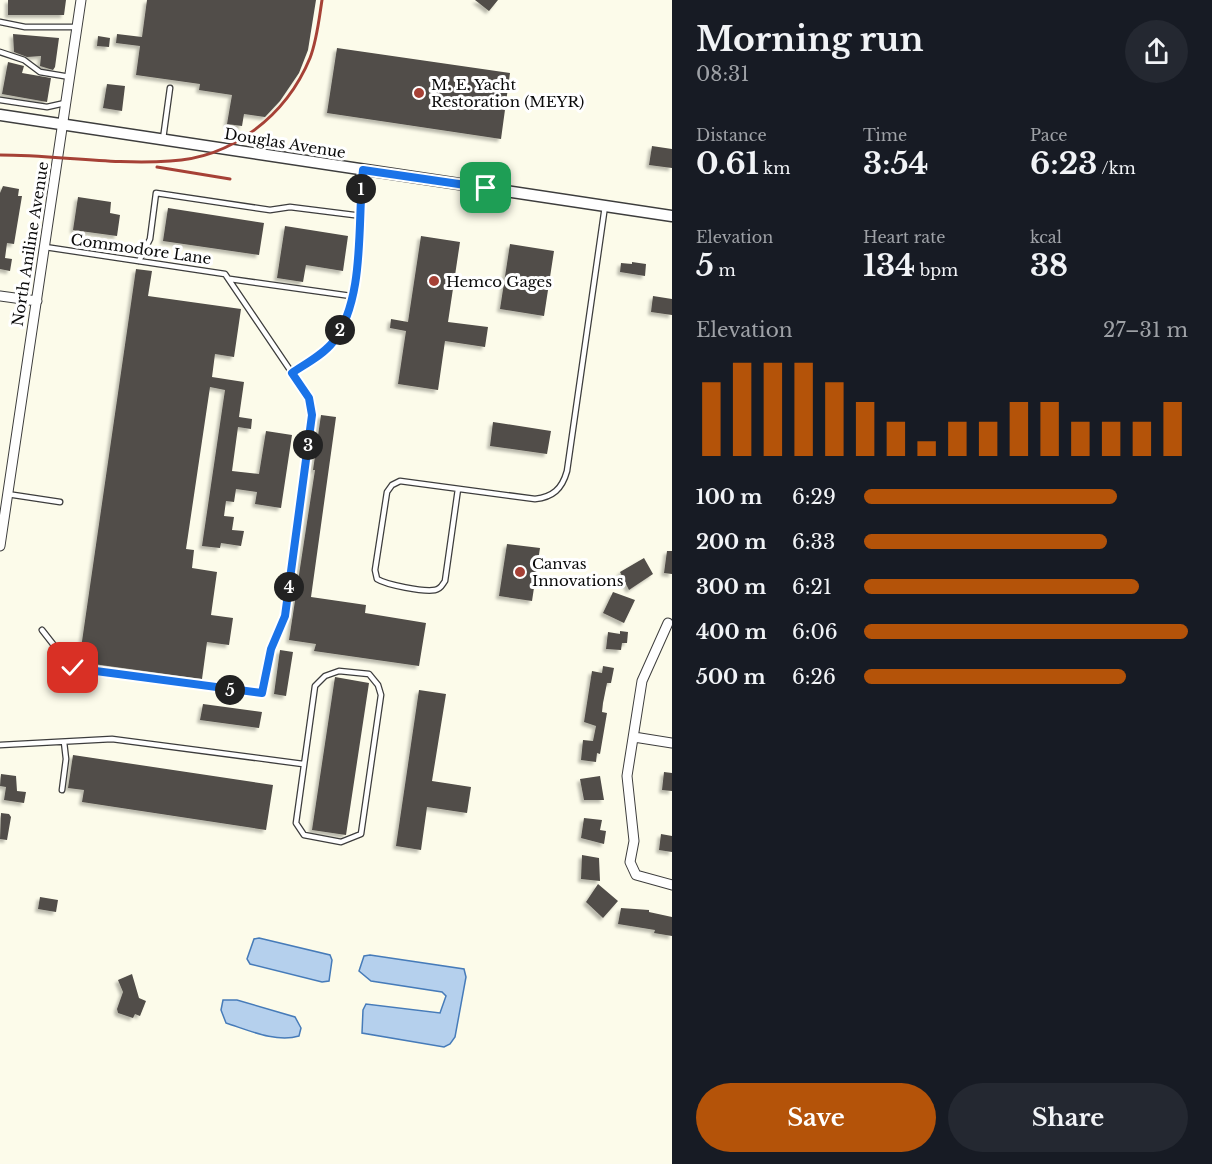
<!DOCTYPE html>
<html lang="en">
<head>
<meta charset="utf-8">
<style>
	:root { --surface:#171b24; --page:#242831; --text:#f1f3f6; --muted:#9ea1a6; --accent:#b45309 }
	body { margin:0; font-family:"Libre Baskerville",serif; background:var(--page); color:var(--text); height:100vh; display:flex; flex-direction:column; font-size:22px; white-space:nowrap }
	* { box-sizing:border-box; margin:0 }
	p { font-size:20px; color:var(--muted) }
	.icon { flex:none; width:33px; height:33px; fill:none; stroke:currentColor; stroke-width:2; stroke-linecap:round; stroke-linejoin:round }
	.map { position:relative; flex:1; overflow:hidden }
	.sheet { display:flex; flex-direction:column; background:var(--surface); width:540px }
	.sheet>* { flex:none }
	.pin { position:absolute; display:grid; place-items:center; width:51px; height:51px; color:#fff; margin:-26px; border-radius:12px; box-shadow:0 3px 9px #0006 }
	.km { position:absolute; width:30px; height:30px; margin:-15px; border-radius:50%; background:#222; color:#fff; font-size:16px; line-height:30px; text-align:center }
	.round { display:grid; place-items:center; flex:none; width:63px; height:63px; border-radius:32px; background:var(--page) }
	.summary { display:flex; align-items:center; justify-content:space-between; height:102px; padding:0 24px }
	h1 { font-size:33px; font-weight:700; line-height:45px }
	.metrics { display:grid; grid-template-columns:repeat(3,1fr); gap:9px; height:102px; padding:6px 24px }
	.metrics div { display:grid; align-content:center }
	.metrics b { font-size:30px; font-weight:700 }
	.metrics small { font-size:16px; font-weight:400 }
	.metrics p { font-size:16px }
	.chart { height:168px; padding:12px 24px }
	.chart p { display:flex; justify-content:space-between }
	.chart svg { width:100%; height:108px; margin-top:6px; stroke:var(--accent); stroke-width:6 }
	.button { display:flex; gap:12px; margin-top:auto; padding:12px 24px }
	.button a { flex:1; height:69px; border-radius:36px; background:var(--accent); color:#fff; font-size:24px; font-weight:700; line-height:69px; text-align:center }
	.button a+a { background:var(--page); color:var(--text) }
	ul { padding:0 24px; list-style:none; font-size:20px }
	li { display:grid; grid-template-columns:96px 72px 1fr; align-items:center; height:45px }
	li i { height:15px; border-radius:8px; background:var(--accent) }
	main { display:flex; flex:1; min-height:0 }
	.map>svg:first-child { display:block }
	.water { fill:#b5d0ed; stroke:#467bb9; stroke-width:1.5 }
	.building { fill:#514d48; filter:url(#shadow) }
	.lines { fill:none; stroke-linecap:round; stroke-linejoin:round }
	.service-casing { stroke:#3d3d3d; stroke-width:7 }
	.minor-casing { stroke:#3d3d3d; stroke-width:11 }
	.tertiary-casing { stroke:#3d3d3d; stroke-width:13 }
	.service { stroke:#fff; stroke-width:4.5 }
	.minor { stroke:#fff; stroke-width:9 }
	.tertiary { stroke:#fff; stroke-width:10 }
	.rail { stroke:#a64136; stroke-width:3 }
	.route-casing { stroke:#fff; stroke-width:12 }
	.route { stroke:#1a73e8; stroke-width:8 }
	.poi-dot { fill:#a64136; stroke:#fff; stroke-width:2 }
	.labels { text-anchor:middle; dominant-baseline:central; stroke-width:6; stroke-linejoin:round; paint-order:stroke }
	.poi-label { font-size:15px; fill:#0a0a0a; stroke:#fff; text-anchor:start }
	.street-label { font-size:15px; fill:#0a0a0a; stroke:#fff }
</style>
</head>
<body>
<main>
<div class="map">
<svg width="672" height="1164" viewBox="0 0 672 1164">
	<defs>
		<filter id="shadow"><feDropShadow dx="-3" dy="3" stdDeviation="1.5" flood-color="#0004"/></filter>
	</defs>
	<rect width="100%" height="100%" fill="#fcfbea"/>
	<path class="water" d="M259,938l71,17 2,5 -3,21 -7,1 -72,-18 -3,-5 7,-20z
		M370,955l94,14 2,8 -11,60 -5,7 -6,3 -82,-14 1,-23 3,-6 74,9 6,-17 -4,-4 -71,-11 -12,-10 5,-15z
		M223,1000h14l58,17 6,11 -2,8c-23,7 -51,-6 -73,-13l-5,-13z"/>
	<path class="building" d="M8,0h58l-2,15h-56z
		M147,0h169l-8,50 -9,23 -19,28 -15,16 -21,-3 -2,12 -15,-2 5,-29 -33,-5 1,-6 -64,-9 4,-29 -24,-3 1,-9 25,3z
		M475,0h23l-9,11z
		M13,34l46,4 -4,29 -2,3 -13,-4 1,-10 -14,1 -13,-5z
		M98,36l12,2 -1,9 -12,-1z
		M337,48l173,25 -9,66 -174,-26z
		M8,62l16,4 -2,7 29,5 -4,24 -45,-8z
		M107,84l18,2 -3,25 -19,-3z
		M652,146l20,3v19l-23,-3z
		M3,186l16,3 -1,7h4l-8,48 -7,-1 -2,15 7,1 -2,12 -10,-2v-76z
		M78,197l33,5 -1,11 10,2 -3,21 -44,-6z
		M168,208l96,15 -5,32 -96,-14z
		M285,226l63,10 -5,35 -37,-6 -3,17 -26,-4z
		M421,236l39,6 -12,80 40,5 -3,20 -40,-6 -7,49 -40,-6 8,-53 -16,-3 1,-9 17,3z
		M510,244l44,7 -10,65 -44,-7z
		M632,262l14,2 -1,12 -25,-4 1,-9 11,1z
		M136,269l16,2 -4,25 93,13 -7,48 -19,-3 -3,23 32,5 -5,35 13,2 -1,10 -13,-2 -6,44 27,3 7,-43 26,4 -11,73 -26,-4 2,-12 -21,-3 -2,13 -8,-1 -2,15 10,1 -2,13 12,1 -3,15 -20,-3 -1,5 -18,-2 23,-156 -15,-3 -24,162 8,1 -2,18 25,4 -6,43 22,3 -4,27 -22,-3 -5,37 -123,-17z
		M653,296l19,3v16l-21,-3z
		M321,415l15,2 -25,180 55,8 -1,8 61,10 -7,43 -105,-15 2,-7 -27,-4 26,-170h-2z
		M493,422l58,9 -4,23 -57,-8z
		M507,544l33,4 -8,53 -33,-5z
		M667,551h5v23l-8,-1z
		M644,558l9,16 -24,16 -9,-18z
		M613,592l22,8 -11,23 -21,-10z
		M620,631l8,1 -1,11h-5l-1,7 -15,-1 2,-17 12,2z
		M280,650l13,2 -7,44 -12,-2z
		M603,666l11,2 -3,15h-4l-4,20 -1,9 5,1 -7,41 -3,-1 -1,9 -15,-2 2,-20 10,1 3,-15 -12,-4 8,-51 10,2z
		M335,677l34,6 -23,152 -34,-5z
		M419,690l27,4 -14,87 39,6 -4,26 -40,-6 -6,43 -25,-4z
		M203,704l59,8 -3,16 -59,-8z
		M73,755l200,30 -7,45 -184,-28 2,-12 -16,-2z
		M664,772l8,1v18l-10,-1z
		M1,774l15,2 1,15 9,1 -2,11 -20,-3 2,-13 -6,-1z
		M600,776l4,24h-20l-4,-21z
		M1,813l8,1 2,3 -4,23 -7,-1z
		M584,818l18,2 -2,10 6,1 -2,13 -23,-6z
		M661,834l11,2v16l-13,-2z
		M582,855l17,3 1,23 -19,-2z
		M598,884l20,17 -15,17 -17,-16z
		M40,897l18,3 -2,12 -18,-3z
		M621,908l28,2v2l23,5v19l-18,-3 1,-3 -37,-6z
		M132,974l7,24 7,3 -6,15 -5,-2 -2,4 -15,-5 -1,-4 6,-17 -5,-12z"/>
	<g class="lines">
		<g class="service-casing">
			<path id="service" d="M0,22l25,5h52
				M0,52l24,8 16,12 30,5
				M0,100l47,7 18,-4
				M163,139l7,-51
				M139,261l11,-22 6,-46 114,17 20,-3 72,9
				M230,279l121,17
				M292,373c13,-9 31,-18 41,-31 33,-45 24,-119 30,-172
				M458,489l-13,92c-3,4 -4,8 -10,9 -12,2 -48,-5 -58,-11l-2,-9 12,-78 5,-7 8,-4 135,18c18,-2 27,-10 32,-28l38,-265
				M7,494l53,8
				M42,630l25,32 14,8 181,23 9,-44 14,-33 27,-201 -3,-17 -84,-124 -180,-27
				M339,671l30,3 9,11 3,10 -20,139 -20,8 -37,-7 -8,-12 19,-137 10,-10z
				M0,745l112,-6 191,25
				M62,790l4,-31 -2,-17"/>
		</g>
		<g class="minor-casing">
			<path id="minor" d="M0,296l37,5
				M0,546l81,-546
				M668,623l-26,58 -15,95 7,65 -4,21 6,13 36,10
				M634,737l38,6"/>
		</g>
		<g class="tertiary-casing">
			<path id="tertiary" d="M0,115l672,101"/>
		</g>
		<use href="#service" class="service"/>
		<use href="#minor" class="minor"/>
		<use href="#tertiary" class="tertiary"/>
		<path class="rail" d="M0,155c56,0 113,10 170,6 62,-3 116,-45 140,-103 7,-18 9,-39 12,-58
			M157,167l73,12"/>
	</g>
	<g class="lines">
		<g class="route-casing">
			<path id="route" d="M73,668l189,25 9,-44 14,-33 27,-201 -3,-17 -17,-25c13,-9 31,-18 41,-31 33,-44 24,-120 30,-172l123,18"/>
		</g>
		<use href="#route" class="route"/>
	</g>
	<g class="poi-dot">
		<circle cx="419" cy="93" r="6"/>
		<circle cx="434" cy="281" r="6"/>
		<circle cx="520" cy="572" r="6"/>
	</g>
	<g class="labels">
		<g class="poi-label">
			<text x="431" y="84">M. E. Yacht<tspan x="431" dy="17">Restoration (MEYR)</tspan></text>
			<text x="446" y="281">Hemco Gages</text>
			<text x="532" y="563">Canvas<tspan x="532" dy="17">Innovations</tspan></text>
		</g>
		<g class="street-label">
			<text transform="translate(285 143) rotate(9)">Douglas Avenue</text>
			<text transform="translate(30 244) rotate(-81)">North Aniline Avenue</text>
			<text transform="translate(141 249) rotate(8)">Commodore Lane</text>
		</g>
	</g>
</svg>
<div class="pin" style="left:486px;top:188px;background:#1e9e55"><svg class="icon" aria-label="arrive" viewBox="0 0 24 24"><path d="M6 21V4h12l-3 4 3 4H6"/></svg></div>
<div class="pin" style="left:73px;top:668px;background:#d93025"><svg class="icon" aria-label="check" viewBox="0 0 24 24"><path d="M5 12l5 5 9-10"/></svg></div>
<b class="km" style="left:361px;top:189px">1</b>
<b class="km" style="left:340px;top:330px">2</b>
<b class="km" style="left:308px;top:445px">3</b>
<b class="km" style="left:289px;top:587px">4</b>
<b class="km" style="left:230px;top:690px">5</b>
</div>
<section class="sheet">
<div class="summary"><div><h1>Morning run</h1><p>08:31</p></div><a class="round"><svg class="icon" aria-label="share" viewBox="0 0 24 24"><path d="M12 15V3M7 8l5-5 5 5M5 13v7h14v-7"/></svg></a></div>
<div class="metrics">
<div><p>Distance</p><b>0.61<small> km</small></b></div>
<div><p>Time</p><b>3:54</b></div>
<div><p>Pace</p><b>6:23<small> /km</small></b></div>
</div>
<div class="metrics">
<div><p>Elevation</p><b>5<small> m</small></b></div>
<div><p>Heart rate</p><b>134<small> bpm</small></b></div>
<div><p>kcal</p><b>38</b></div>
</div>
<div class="chart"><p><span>Elevation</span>27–31 m</p>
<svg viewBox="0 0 160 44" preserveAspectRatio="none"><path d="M5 44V14M15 44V6M25 44V6M35 44V6M45 44V14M55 44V22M65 44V30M75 44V38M85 44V30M95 44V30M105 44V22M115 44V22M125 44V30M135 44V30M145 44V30M155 44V22"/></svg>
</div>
<ul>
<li><b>100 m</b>6:29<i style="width:78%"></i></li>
<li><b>200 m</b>6:33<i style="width:75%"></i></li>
<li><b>300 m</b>6:21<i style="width:85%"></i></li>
<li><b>400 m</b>6:06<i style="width:100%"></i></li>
<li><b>500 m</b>6:26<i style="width:81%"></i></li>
</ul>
<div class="button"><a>Save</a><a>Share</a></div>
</section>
</main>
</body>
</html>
